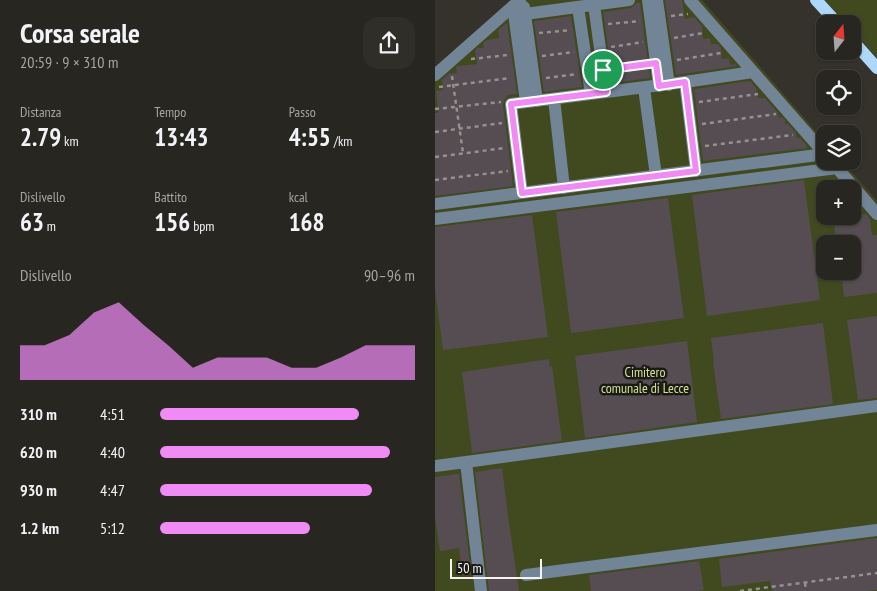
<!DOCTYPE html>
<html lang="it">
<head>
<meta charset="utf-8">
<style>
	:root { --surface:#282620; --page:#302e29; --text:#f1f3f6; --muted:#a5a5a5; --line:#44433e; --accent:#f08bf6 }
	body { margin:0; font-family:"PT Sans Narrow",sans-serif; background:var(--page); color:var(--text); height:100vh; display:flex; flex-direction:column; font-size:19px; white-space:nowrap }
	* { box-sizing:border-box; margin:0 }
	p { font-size:16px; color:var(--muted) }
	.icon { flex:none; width:28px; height:28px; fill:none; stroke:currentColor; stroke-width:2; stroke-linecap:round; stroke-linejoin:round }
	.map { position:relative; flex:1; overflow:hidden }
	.panel { display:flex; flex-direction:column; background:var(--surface); width:435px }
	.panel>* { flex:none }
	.needle { width:32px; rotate:17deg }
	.fabs { position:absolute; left:381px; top:15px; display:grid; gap:10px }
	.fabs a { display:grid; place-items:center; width:45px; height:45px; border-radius:10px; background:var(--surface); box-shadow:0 1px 4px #0004,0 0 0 1px var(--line); font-size:25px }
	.scale { position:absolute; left:15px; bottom:12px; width:92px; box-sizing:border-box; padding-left:5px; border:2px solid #f6f4f0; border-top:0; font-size:14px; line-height:18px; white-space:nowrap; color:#f6f4f0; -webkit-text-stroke:4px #1b1a17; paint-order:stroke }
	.pin { position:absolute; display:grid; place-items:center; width:42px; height:42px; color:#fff; margin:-21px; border:2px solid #fff; border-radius:50%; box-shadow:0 1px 5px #0007 }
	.round { display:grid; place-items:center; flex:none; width:52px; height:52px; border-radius:15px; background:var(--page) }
	.headline { display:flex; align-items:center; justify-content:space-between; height:85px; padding:0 20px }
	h1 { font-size:28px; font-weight:700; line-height:38px }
	.figures { display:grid; grid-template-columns:repeat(3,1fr); gap:8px; height:85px; padding:5px 20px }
	.figures div { display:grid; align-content:center }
	.figures b { font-size:25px; font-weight:700 }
	.figures small { font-size:14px; font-weight:400 }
	.figures p { font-size:14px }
	.chart { height:140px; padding:10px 20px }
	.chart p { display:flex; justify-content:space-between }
	.chart svg { width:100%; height:90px; margin-top:5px; fill:var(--accent); opacity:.7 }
	ul { padding:0 20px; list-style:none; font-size:16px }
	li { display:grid; grid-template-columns:80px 60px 1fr; align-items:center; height:38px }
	li i { height:12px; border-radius:6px; background:var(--accent) }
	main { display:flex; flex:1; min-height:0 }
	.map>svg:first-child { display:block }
	.green { fill:#414a1f; fill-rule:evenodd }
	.building { fill:#554d51 }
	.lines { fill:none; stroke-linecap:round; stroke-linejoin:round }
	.path { stroke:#94928c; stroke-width:2.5; stroke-dasharray:4 4; stroke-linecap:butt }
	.minor { stroke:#718596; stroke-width:12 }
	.major { stroke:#add8fa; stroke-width:12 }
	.route-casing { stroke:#fff; stroke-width:10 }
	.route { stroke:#f08bf6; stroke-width:6 }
	.labels { text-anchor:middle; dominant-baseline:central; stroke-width:5; stroke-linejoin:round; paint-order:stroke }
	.park-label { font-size:14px; fill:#d0e290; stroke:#1b1a17 }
</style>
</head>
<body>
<main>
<section class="panel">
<div class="headline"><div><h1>Corsa serale</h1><p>20:59 · 9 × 310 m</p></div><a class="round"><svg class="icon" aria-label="share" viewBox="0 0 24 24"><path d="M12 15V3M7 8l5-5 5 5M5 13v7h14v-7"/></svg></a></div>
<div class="figures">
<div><p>Distanza</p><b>2.79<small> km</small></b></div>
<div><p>Tempo</p><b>13:43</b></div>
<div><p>Passo</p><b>4:55<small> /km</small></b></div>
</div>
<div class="figures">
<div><p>Dislivello</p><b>63<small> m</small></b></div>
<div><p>Battito</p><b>156<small> bpm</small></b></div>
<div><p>kcal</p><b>168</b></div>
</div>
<div class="chart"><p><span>Dislivello</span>90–96 m</p>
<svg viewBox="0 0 160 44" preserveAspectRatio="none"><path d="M0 44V27L10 27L20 22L30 11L40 6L50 17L60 27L70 38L80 33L90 33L100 33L110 38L120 38L130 33L140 27L150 27L160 27V44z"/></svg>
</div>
<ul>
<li><b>310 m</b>4:51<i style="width:78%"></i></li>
<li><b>620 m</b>4:40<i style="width:90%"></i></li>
<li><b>930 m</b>4:47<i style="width:83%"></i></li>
<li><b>1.2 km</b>5:12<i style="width:59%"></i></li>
</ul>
</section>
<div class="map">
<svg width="442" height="591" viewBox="0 0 442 591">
	<rect width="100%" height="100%" fill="#35322b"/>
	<path class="green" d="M76,0h191l123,142v19h17l35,40v390h-442v-524zM390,189h28v27h-28zM390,244h28v27h-28z
		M390,0h52v58l-24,-27v-7h-7z"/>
	<path class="building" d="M230,0h17l3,19 9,-2 8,9 1,13 7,-1 1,6h7l3,4 1,11 7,-1 1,7 6,-1 1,2 -61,9z
		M201,3h4l10,75 -37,5 -10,-71 27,-4 4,-2z
		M136,16l11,71 -38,5 -10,-71z
		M72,23l10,71 -9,1 -4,5 -1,5 10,81 -78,10v-83h3l-2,-22 7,-1 -1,-10 6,-6 9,-1 -1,-6 2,-1 19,-2 -2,-13 2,-3h7l-1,-5 4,-3 12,-2 -1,-8z
		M315,81l6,7 2,10h7l13,15 1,5 3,-1 3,3v4h3l8,9 1,5h3l6,7 1,3 -104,13 -9,-72z
		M369,180l16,120 -113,16 -15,-121z
		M233,198l16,120 -113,15 -15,-121z
		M431,214l4,5 2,16h5v58l-33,4 -3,-26h12v-27h-16l-4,-26z
		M97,215l16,122 -105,13 -8,-61v-62z
		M442,316v82l-19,2 -11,-80z
		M388,323l10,81 -112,15 -5,-35 -3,-23h1l-3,-23z
		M252,341l10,81 -112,16 -10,-82z
		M114,359l1,8 2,-1 10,75 -90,12 -10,-81z
		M67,468l7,55 10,68h-30l-14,-119z
		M22,474h2l12,100h-9l-3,-26 -19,3 -5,-34v-40z
		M442,538v52l-12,1h-93l-2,-10 -48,6 -3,-28z
		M264,561l5,29 -9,1h-104l-2,-16z"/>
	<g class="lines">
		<path class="path" d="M236,16l17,-2
			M173,24l32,-3
			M104,33l32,-3
			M239,38l29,-5
			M176,47l32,-5
			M107,56l32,-4
			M36,59l37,-4
			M242,60l44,-7
			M179,68l30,-3
			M17,76l11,77
			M111,78l31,-4
			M4,87l71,-9
			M264,102l59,-8
			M0,109l66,-7
			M267,124l74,-10
			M0,132l67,-9
			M270,146l88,-11
			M0,157l70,-9
			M0,180l73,-9
			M370,583l1,8
			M305,591l137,-18"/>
		<path class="minor" d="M213,0l11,86
			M222,0l12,85
			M255,0l135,154
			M159,5l12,87
			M78,6l13,96
			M89,7l13,94
			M143,7l13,87
			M90,14l104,-14
			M0,75l85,-75
			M250,82l11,89
			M209,88l12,88
			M119,99l10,89
			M396,161l46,53
			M87,193l-11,-89 174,-22 68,-10
			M0,204l390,-50
			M0,219l402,-51
			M31,462l411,-56
			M0,466l31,-4 15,129
			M91,575l351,-45"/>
		<path class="major" d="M381,0l22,24
			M418,41l24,27"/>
	</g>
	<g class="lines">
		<g class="route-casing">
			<path id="route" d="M221,63l3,23 26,-4 11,89 -174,22 -11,-89 95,-12 -3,-22z"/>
		</g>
		<use href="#route" class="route"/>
	</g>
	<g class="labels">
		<g class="park-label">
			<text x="210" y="372">Cimitero<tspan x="210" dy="16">comunale di Lecce</tspan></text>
		</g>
	</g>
</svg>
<div class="fabs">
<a><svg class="needle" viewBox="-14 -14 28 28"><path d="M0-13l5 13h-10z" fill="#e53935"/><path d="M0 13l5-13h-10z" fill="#a5a5a5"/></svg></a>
<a><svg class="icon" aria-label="locate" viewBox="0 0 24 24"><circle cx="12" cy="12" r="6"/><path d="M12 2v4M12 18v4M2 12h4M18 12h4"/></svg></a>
<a><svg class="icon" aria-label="layers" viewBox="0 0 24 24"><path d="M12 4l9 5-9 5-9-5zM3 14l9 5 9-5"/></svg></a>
<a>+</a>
<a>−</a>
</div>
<div class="scale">50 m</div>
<div class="pin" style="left:168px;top:70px;background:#1e9e55"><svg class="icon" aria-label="arrive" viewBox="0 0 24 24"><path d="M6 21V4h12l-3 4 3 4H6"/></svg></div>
</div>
</main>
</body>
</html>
